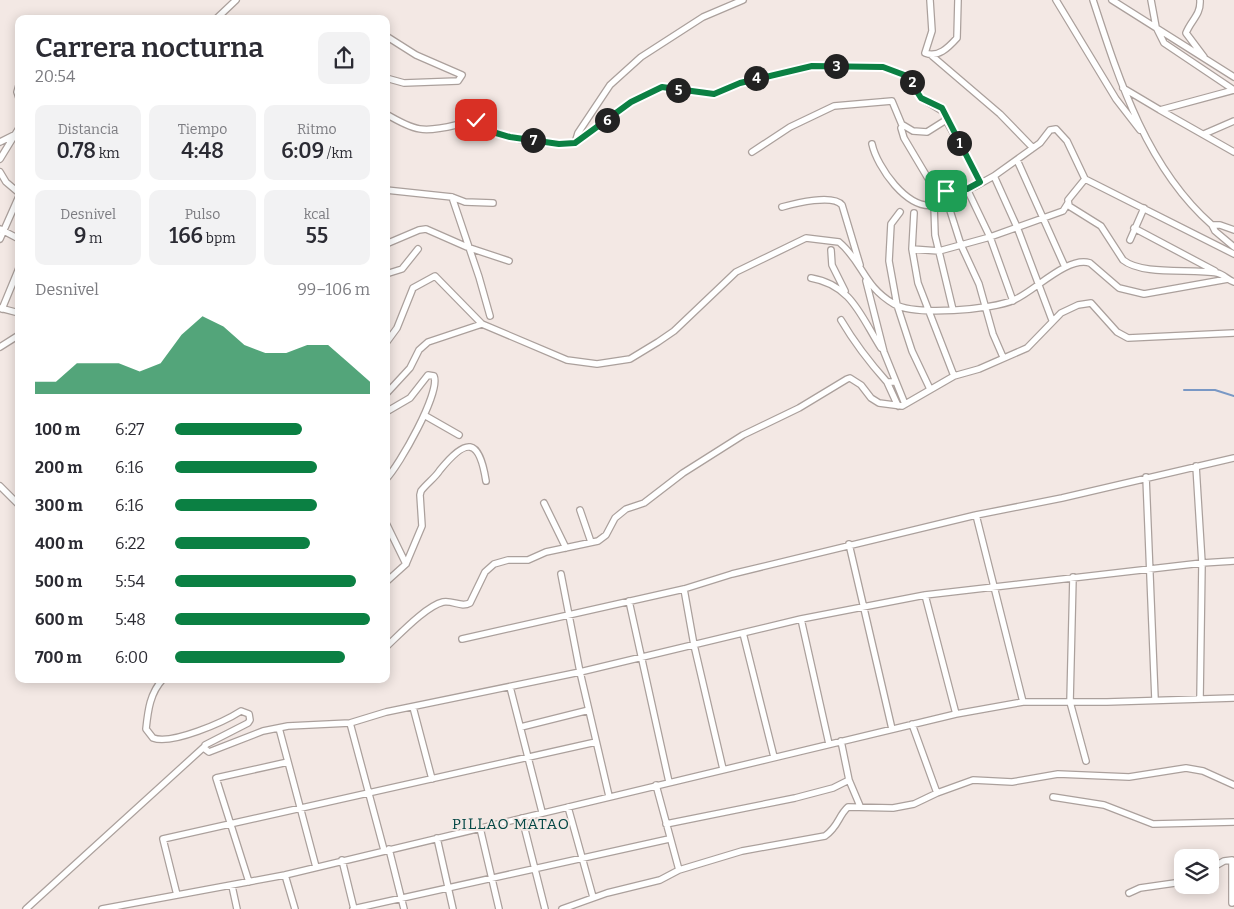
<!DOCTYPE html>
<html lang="es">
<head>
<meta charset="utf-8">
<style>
	:root { --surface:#fff; --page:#f2f2f3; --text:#2b2b33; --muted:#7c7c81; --accent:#0b8043 }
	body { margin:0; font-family:Bitter,serif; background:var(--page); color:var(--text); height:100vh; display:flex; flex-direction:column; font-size:19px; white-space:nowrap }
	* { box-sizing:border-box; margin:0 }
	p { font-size:16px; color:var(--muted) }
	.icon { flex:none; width:28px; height:28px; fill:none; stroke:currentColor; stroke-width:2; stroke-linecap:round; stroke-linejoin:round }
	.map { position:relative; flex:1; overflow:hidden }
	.details { position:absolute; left:15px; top:15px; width:375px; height:668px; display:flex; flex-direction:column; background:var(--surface); border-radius:10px; box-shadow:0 2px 12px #0003 }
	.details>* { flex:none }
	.tools { position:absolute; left:1174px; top:849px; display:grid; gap:10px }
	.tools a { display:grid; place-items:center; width:45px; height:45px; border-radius:10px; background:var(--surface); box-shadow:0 2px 12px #0003; font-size:25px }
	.pin { position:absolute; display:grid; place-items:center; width:42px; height:42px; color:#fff; margin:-21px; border-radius:10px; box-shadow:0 2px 8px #0006 }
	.km { position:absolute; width:25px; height:25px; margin:-12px; border-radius:50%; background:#222; color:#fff; font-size:14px; line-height:25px; text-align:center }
	.round { display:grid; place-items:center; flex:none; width:52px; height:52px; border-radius:10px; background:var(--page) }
	.overview { display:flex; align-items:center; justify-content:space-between; height:85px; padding:0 20px }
	h1 { font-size:28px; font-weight:600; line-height:38px }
	.metrics { display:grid; grid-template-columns:repeat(3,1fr); gap:8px; height:85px; padding:5px 20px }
	.metrics div { display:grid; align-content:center; border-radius:10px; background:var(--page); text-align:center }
	.metrics b { font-size:21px; font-weight:600 }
	.metrics small { font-size:14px; font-weight:400 }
	.metrics p { font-size:14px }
	.chart { height:140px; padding:10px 20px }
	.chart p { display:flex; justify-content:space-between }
	.chart svg { width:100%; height:90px; margin-top:5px; fill:var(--accent); opacity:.7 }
	ul { padding:0 20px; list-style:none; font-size:16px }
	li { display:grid; grid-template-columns:80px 60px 1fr; align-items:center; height:38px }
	li i { height:12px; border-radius:6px; background:var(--accent) }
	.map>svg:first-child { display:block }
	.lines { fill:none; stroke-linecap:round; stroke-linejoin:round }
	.stream { stroke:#7998c5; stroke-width:2 }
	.minor-casing { stroke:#aba09c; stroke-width:8 }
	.minor { stroke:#fff; stroke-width:5.5 }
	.route-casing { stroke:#fff; stroke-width:10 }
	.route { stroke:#0b8043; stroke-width:6 }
	.labels { text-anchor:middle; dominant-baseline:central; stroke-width:4; stroke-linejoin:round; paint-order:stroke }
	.neighbourhood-label { font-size:15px; letter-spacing:1px; fill:#054745; stroke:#f3e8e4 }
</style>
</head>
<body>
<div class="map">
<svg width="1234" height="909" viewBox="0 0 1234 909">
	<rect width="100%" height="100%" fill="#f3e8e4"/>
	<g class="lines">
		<path class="stream" d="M1184,390h31l19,6"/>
		<g class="minor-casing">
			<path id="minor" d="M743,0l-40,17 -62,40 -31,28 -32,48 -3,10 56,-41 31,-15 52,7 26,-11 72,-17 71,1 21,7 6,5 11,19 23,14 2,8 -19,12 -14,-1 -10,-6 -2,3 3,10 25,42 10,9 11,3 24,-5 20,-11 46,-33 10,-13 6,-1 11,12 18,38 -17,21 1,6 32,20 22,34c20,16 69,8 94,13 6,1 11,7 17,9
				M930,0l2,31 -7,22c13,5 23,-5 32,-15l1,-38
				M1056,0l60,99 24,31
				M1093,0c26,80 54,168 119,225
				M1112,0l122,77
				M1151,0l5,27 8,16 70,47
				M1200,0c1,15 -9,20 -14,33l18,24
				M216,19l20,-19
				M386,36l30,19 46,20 -4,6 -54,2 -18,-5
				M931,55l69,59 33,34
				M19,85l-2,7 2,6
				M1123,88l37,22 74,-20
				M1160,110l74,42
				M386,114c29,17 37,19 70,11 7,-1 16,-5 22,-4 8,1 13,9 20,12 22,9 53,12 77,10
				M946,120l35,62
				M1204,134l30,-13
				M0,142l16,-8
				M872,144c5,23 35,66 62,61l1,30 18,75
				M752,152l38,-25 44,-21 58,-5 10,24
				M0,159l19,-31
				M1017,160l48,107
				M0,172l6,10 13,11
				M994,176l23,51 35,93
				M1085,179l149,75
				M386,190l66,7 13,5 28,1
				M452,197l27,80 11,39
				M947,201l14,44 18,39 14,50 10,23
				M934,205l9,-2 24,-14 23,48 23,64
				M782,207c14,-4 51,-13 60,-2l18,60
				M900,212l-9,12 -2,37 8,44 15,46 18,38
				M914,213l-2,36 6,34 36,93
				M1134,228l81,43
				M0,229l19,10
				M1234,230l-14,-5h-8l3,6 19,16
				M0,239l19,-43
				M1130,240l14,-32
				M386,244l33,-14 7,-1 41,18 42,14
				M912,249l27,2 51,-14 73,-26 5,-8
				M831,250l1,15 13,26
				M386,274l16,-5 16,-20
				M811,278c41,7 50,39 70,70
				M866,281l18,71 21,52
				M0,308l19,5
				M2,309l17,-41
				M841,320c13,22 29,43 46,62h9
				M386,343l11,-15 16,-40 22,-12 47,48 85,36 30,4 33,-5 28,-17 16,-11 62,-59 70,-34 33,4c24,20 24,44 55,62 21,12 98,6 120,-4 21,-9 53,-44 76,-37l29,25 25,6 84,-15
				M0,347l19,-12
				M887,382l11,24
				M386,394l24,-26 9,-18 9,-8 54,-18
				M386,412l24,-14 18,-23 6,1c7,16 -35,90 -48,103
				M424,415l35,20
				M1196,466l6,97 -2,135
				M1146,477l9,222
				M0,486l19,19
				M544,503l22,45
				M580,510l11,32
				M976,515l47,187
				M386,523l20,41
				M849,544l43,185
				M561,574l19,98 29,124
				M1073,577l-3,125 16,59
				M386,582l20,-18 16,-38 -2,-31 1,-4c6,-8 14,-13 19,-21 26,-32 39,-33 46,11
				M684,589l10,56 29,124
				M925,595l31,119
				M629,601l40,181
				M801,619l28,125
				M743,633l31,124
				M462,639l222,-50 48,-15 244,-59 86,-17 172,-40
				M386,647c13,-12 40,-41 57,-45 10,-2 18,6 27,1l15,-31 9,-8 14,-4h20l18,-8 52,-11 8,-6 9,-17 11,-9 18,-6 39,-30 60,-38 56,-27 48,-29 3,-1 11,7 10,13 8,5 23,3 52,-30 25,-7 48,-21 34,-35 17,-8 13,-2 26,29 11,6 106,-5
				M163,679c-13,14 -15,31 -17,50l7,9c19,7 71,-16 88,-27l8,3 1,6 -2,3 -43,22v4l4,3 54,-21 25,-5 62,-3 36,-11 194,-40 221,-53 124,-24 277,-32 32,-2
				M510,687l32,125
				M413,707l19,72
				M350,723l34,127
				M912,724l25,69
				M521,727l68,-17
				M279,728l37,139
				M841,741l8,39 11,26
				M656,785l23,85 63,-19 83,-15c14,-10 13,-20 23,-29l45,1 21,-4 23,-11 36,-13 39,2 46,-8 71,3 57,-9 17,3 31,14
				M1053,797l51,8 49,19 81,-2
				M568,807l25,90
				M522,818l23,91
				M666,824l129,-26 38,-10 16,-8
				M480,828l19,81
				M437,838l16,71
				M389,849l15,60
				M342,860l12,49
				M1210,869l14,-8 8,-1v43
				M285,875l10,34
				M249,882l-33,-104 72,-16
				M232,886l5,23
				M1129,893l11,-5 42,-6
				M177,895l-14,-56 433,-97
				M26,909l178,-162
				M102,909l183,-34 671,-161 67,-12h84l127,-4
				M353,909l316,-70
				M562,909l45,-16 53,-13 19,-10"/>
		</g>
		<use href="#minor" class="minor"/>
	</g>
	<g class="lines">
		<g class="route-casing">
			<path id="route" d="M476,120l8,2 12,11 14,4 49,7 16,-1 56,-41 31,-15 52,7 26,-11 72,-17 71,1 24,9 14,22 21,10 38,74 -13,7 -21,2"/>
		</g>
		<use href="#route" class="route"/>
	</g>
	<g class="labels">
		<g class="neighbourhood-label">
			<text x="511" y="824">PILLAO MATAO</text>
		</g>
	</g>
</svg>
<div class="tools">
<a><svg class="icon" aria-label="layers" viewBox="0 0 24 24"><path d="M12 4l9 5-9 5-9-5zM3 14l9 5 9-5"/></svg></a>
</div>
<div class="pin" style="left:946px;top:191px;background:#1e9e55"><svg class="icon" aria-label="arrive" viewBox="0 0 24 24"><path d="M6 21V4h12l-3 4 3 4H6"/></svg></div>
<div class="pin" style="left:476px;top:120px;background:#d93025"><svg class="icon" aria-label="check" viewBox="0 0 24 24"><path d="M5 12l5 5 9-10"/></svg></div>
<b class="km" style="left:959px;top:143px">1</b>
<b class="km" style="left:912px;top:82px">2</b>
<b class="km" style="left:836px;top:66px">3</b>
<b class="km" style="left:756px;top:78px">4</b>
<b class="km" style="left:678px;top:90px">5</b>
<b class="km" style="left:607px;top:120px">6</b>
<b class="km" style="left:533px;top:140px">7</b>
<section class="details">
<div class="overview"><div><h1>Carrera nocturna</h1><p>20:54</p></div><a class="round"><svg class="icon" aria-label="share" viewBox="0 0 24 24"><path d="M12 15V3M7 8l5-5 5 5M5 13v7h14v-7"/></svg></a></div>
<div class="metrics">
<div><p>Distancia</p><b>0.78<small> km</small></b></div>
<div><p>Tiempo</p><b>4:48</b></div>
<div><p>Ritmo</p><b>6:09<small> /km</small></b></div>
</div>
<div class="metrics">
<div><p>Desnivel</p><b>9<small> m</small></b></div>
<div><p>Pulso</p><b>166<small> bpm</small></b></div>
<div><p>kcal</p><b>55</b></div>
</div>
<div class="chart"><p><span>Desnivel</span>99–106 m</p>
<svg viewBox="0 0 160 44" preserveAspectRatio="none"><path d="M0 44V38L10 38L20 29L30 29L40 29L50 33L60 29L70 15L80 6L90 11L100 20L110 24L120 24L130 20L140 20L150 29L160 38V44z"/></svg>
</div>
<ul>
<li><b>100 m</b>6:27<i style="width:65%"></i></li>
<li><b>200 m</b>6:16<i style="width:73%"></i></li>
<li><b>300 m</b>6:16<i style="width:73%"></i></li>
<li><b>400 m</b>6:22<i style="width:69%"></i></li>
<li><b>500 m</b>5:54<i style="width:93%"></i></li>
<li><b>600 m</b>5:48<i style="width:100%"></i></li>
<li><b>700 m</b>6:00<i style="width:87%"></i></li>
</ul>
</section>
</div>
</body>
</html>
